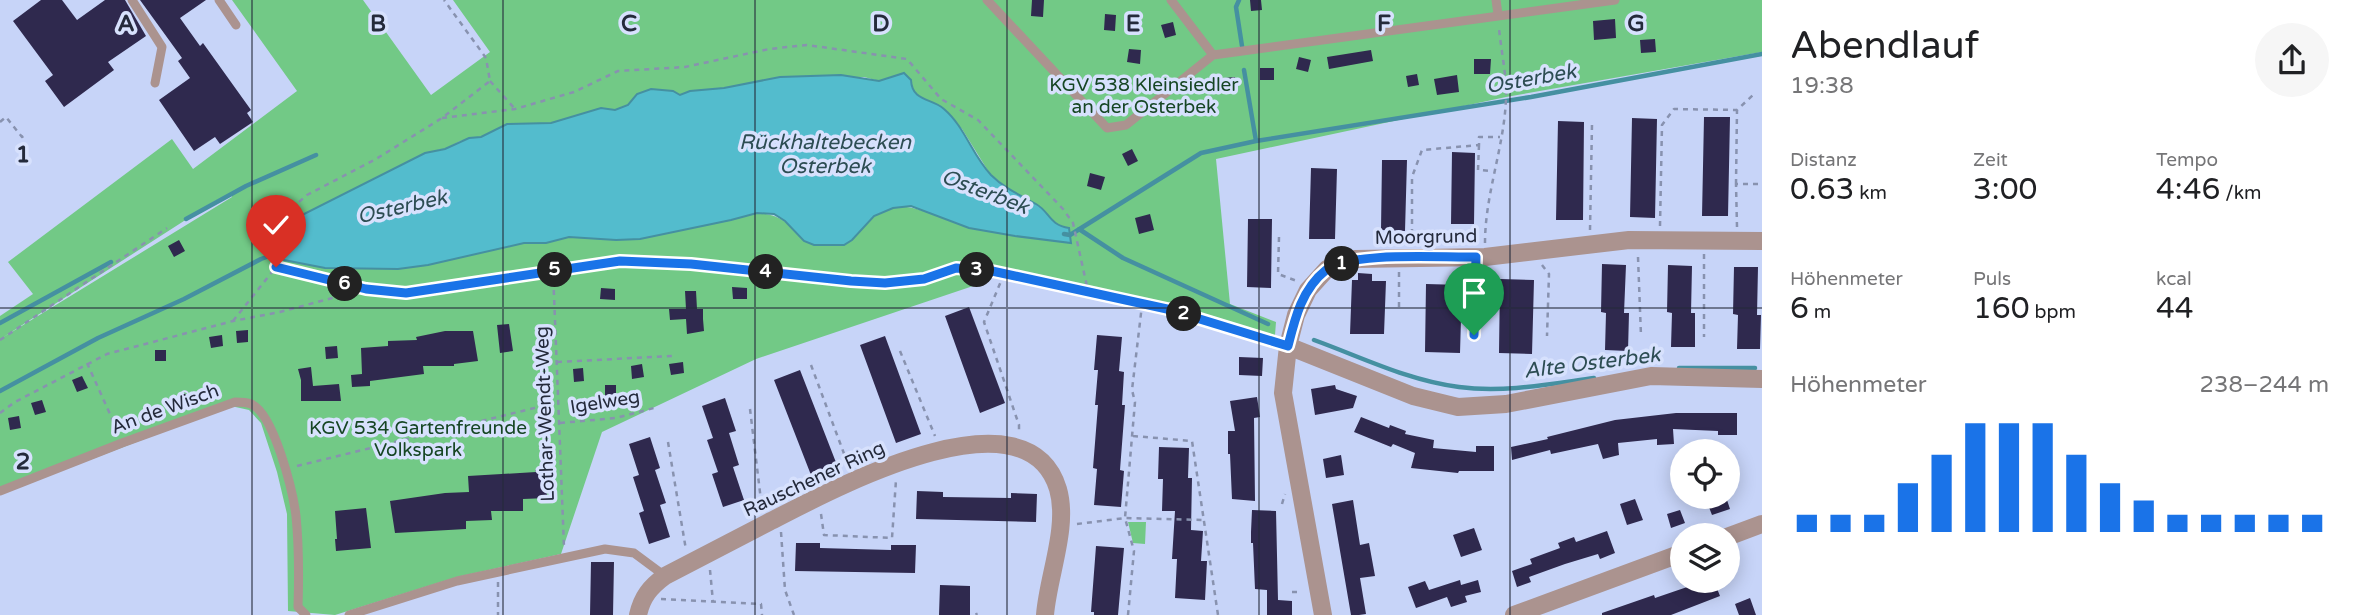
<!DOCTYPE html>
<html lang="de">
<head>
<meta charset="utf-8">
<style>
	:root { --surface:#fff; --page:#f6f6f6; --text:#202124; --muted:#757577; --accent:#1a73e8 }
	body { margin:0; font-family:"Varela Round",sans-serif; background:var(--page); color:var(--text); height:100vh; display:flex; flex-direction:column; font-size:26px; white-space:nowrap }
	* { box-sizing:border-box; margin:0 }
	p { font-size:23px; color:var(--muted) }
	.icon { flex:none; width:38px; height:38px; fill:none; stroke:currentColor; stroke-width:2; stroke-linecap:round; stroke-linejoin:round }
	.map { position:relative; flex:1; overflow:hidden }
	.details { display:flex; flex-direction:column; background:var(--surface); width:595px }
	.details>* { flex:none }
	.controls { position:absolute; left:1670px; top:439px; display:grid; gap:14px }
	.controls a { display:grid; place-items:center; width:70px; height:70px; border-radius:50%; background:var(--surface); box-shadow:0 4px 18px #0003; font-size:35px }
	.pin { position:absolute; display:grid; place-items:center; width:60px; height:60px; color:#fff; margin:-72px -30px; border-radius:50% 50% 50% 0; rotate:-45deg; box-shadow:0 0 7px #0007 }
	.pin .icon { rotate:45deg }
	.km { position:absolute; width:35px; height:35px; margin:-18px; border-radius:50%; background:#222; color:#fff; font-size:19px; line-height:35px; text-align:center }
	.round { display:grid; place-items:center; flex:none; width:74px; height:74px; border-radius:37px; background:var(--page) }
	.overview { display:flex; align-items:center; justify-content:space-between; height:119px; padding:0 28px }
	h1 { font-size:38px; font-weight:600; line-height:52px }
	.stats { display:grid; grid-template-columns:repeat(3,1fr); gap:10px; height:119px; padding:7px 28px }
	.stats div { display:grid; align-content:center }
	.stats b { font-size:30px; font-weight:600 }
	.stats small { font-size:19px; font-weight:400 }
	.stats p { font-size:19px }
	.chart { height:196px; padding:14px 28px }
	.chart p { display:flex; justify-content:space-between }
	.chart svg { width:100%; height:126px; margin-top:7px; stroke:var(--accent); stroke-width:6 }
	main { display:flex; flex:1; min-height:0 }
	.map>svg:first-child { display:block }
	.green { fill:#72c986; fill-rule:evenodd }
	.water { fill:#53bccd; stroke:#4590a1; stroke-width:2 }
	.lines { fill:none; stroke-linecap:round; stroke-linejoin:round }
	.stream { stroke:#4590a1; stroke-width:4.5 }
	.building { fill:#2f294e }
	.path { stroke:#8892af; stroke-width:2.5; stroke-dasharray:5 5; stroke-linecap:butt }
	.service { stroke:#ab938f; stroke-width:9 }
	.minor { stroke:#ab938f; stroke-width:18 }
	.route-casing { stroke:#fff; stroke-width:14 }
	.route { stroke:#1a73e8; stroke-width:9 }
	.grid { fill:none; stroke:#242a3b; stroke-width:2; stroke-opacity:0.55 }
	.labels { text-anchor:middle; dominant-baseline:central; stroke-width:7; stroke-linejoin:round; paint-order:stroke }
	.park-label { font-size:19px; fill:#164624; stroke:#d7e1fd }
	.street-label { font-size:19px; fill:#242a3b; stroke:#d7e1fd }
	.water-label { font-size:21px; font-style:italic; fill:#2d4d53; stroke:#d7e1fd }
	.grid-label { font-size:23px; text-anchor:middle; font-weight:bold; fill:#242a3b; stroke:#d7e1fd; stroke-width:7; stroke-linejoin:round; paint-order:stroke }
</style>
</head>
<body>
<main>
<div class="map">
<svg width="1762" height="615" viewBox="0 0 1762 615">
	<rect width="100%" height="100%" fill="#c7d4f8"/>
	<path class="green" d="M232,0h131l68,95 59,-43 -37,-52h1309v52l-256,45 -290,62 14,145 46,18 -2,26 -109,-35 -185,-38 -1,9 -223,75 -154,73 -41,122 -104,23 -122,38 -47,-4 -1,-97 -10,-42 -16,-49 -12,-13 -18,-4 -231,88v-178l33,-22 -25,-32 164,-123 21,30 104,-78zM904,73l12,21 16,9 30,26 28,45 24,19 22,11 34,39c-33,-4 -65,-8 -97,-15 -51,-11 -79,-48 -121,12h-48c-16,-17 -22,-25 -47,-27l-117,26 -24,1 -47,-3 -23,6h-22l-96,22 -30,4 41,-120h6l15,-8 21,-4 26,-13 44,-1 50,-15 14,3 13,-6 9,-11 23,-5 20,6 11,-4 173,-14 15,4zM231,193l1,4 -230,141 213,-137z
		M1128,522h18l-1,22 -12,-1z"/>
	<path class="water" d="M904,73l7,7c1,22 21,18 33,29 21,18 28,46 47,66 13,13 29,20 45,29 14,8 13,21 33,24l2,15 -56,-7 -46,-8 -58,-22 -18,2 -19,8 -22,24 -8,5h-30l-10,-4 -19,-20 -11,-7 -17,-1 -26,7 -91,19 -24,1 -47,-3 -23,6h-22l-96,22 -30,4 -73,-1 -41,-8 -6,-8 6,-20 12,-14 129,-65 20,-4 24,-11 12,-1 26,-13 44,-1 50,-15 14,2 13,-5 9,-11 14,-5 22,2 7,4 10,-4 34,-3 56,-11 61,-2 38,6z"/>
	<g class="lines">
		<path class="stream" d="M1239,0l-3,7 6,39
			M1244,70l12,71
			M186,219l60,-33 70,-31
			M1079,229l44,29 145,66
			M1064,234l6,1 131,-82 55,-12 275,-44 231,-43
			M0,323l111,-61
			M1314,340c47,17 95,41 145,47 45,6 91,-3 135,-9
			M1679,368h76
			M0,391l98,-53 86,-39 77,-40 22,-8"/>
	</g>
	<path class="building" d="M41,0h21l15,20 28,-20h20l21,36 -38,26 6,8 -50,37 -19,-26 8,-6 -40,-54z
		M140,0h66l-26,18 20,28 3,-3 48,67 -4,3 6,9 -33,22 -5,-7 -21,14 -35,-51 31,-22 -12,-17 4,-3z
		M1032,0h12l-1,17 -12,-1z
		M1250,0h11l1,10 -11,1z
		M1105,14l11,1 -1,16 -11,-1z
		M1615,19l1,19 -22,2 -1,-19z
		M1173,22l3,13 -11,3 -4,-13z
		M1655,39l1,13 -15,1 -1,-13z
		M1129,49l12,1 -1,14 -13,-2z
		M1371,50l2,11 -44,8 -2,-12z
		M1299,57l12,3 -3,12 -12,-3z
		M1474,59h17l-1,15h-16z
		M1260,68h14v12h-14z
		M1417,74l2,11 -11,2 -2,-11z
		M1457,75l2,17 -22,3 -3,-16z
		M1235,77l1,11 -11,1 -1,-11z
		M1704,117h26l-2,99h-26z
		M1632,118l25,1 -2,99 -25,-1z
		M1558,121l26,1 -1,98h-27z
		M1132,149l6,12 -10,5 -6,-12z
		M1452,152l23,1 -1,71h-23z
		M1382,160h25l-2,71 -24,-1z
		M1311,168l26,1 -2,70h-26z
		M1090,173l15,4 -4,13 -14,-4z
		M1150,214l4,16 -15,4 -4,-16z
		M1248,219h24l-1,69 -24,-1z
		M179,240l6,11 -11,6 -6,-11z
		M1602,264l24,1 -2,48h5l-1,38 -23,-1 1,-37 -5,-1z
		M1668,265l24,1 -1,47h4v34h-24l1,-34 -5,-1z
		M1734,267h24l-1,48h4l-1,34h-23l1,-34 -5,-1z
		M1358,273l14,1v7h14l-2,53h-34l2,-54h6z
		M1500,279l34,1 -2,74 -33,-1z
		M1426,284l36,1 -2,68 -35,-1z
		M732,287l15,1v11h-14z
		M601,288l14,1v11l-15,-1z
		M685,291h11l1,18h6v10l-6,1 6,-1 1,12 -17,3 -1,-15 -16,1 -1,-11h17z
		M969,307l36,96 -25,10 -35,-97z
		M509,324l4,27 -13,2 -3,-28z
		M248,330v12l-11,1 -1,-12z
		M445,331h28l5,30 -24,3v2h-31l1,8 -54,7v5l-18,1 -1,-12 11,-1 -1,-26 27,-2v-5l29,-1 -1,-3z
		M222,335l1,11 -12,2 -2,-11z
		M1097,335l25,2 -3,34 5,1 -2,33h3l-5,65 4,1 -3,36 -27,-2 3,-36 -4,-1 5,-63h-3l3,-35h-4z
		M885,336l36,98 -25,9 -36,-98z
		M337,346l1,12 -12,1 -1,-12z
		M155,350h11v11h-11z
		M1239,357l24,1 -1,18 -23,-1z
		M683,362l1,11 -13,2 -2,-11z
		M642,364l2,13 -12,2 -1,-13z
		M311,367l2,19 26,-2 2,17h-40v-21l-3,-11z
		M583,368l1,13 -10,1 -1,-13z
		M800,370l37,95 -26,10 -37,-95z
		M82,376l6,12 -11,4 -5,-12z
		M605,385h11v13l-11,-1z
		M1335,385l1,4 21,7 -4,12 -38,7 -4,-26z
		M1257,397l3,20 -6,1 1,83 -23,-2 -2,-45h-2v-23h7l-5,-30z
		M725,398l11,33 -7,2 10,32 -6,2 11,33 -21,7 -11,-33 6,-2 -11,-32 6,-2 -11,-32z
		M42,400l4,12 -11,3 -4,-12z
		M1676,413h61v22h-19v-4l-45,-2 1,15 -17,1v-6l-39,4 1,12 -16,4 -5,-15 -47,10 -1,-4 -38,10 -1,-13 37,-8 -1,-2 68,-17z
		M19,416l2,12 -11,2 -2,-12z
		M1361,417l28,11 1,-3 16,6 -1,3 29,6 -1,8 43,4v-6h18v25h-35l-1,2 -47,-5 4,-15 -22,-9 -2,3 -37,-15z
		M650,437l10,31 -5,2 11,33 -6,2 10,32 -21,7 -10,-31 5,-2 -11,-34 6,-2 -10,-31z
		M1159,447l30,1 -1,30h4l-1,52 12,1 -2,30h6l-2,39 -30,-2 2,-39h-5l3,-48h-13l1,-32h-5z
		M1341,455l3,20 -18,3 -3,-19z
		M547,468v30l-24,1v12h-32l1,9 -26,1v8l-71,4 -5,-32 55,-8 24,-1 -1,-16 68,-4 -1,-2z
		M917,491l26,1v5l68,1v-5l26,1 -1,28 -120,-3z
		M1705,497h21l4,12 -18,6z
		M1635,499l8,21 -16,5 -7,-21z
		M1353,500l7,45 9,-2 6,33 -15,2 6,36 -7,1h-8l-19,-111z
		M366,508l5,40 -35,3 -1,-12h2l-2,-28z
		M1252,510l24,1 2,89 14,1v14h-25v-25l-12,-1 -2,-46h-2v-11z
		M1680,510l5,13 -14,5 -4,-14z
		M1474,528l8,22 -21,7 -8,-22z
		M1607,531l8,22 -15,6 -2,-5 -33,10 -36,13 2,5 -14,5 -5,-16 20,-7 -2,-5 30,-11 -2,-5 16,-6 2,5z
		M796,543h24v5l71,2v-5h25l-1,28 -120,-2z
		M1096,546l28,2 -6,67h-24v-3h-3z
		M591,562h23l-1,53h-23z
		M1460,580l1,5 17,-5 3,12 -16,4 2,6 -16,5 -4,-10 -31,11 -8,-21 17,-6 4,9z
		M1691,581h23l6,15 -49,19h-69v-2l52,-18 1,3 38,-13z
		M940,585l30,1v29h-31z
		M1750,598l6,17h-17l-4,-11z"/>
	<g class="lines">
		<path class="path" d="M490,81l25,28
			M442,118l73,-9 59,-17 44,-21 67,-4 84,-18 38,-4 100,14 34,40 37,21 85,89 10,14 15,68
			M0,122l6,-5 16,20 5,-3
			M1479,145l-1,25 14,1
			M1736,184l1,-74
			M1660,226l2,-101 12,-16 63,1 16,-15
			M1737,227l-1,-43h26
			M1590,230l2,-106
			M1279,237l-1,37 19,7
			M1485,243c0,-49 19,-95 21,-144 1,-23 -5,-48 -7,-71
			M1412,244v-67l10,-27 57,-5v-8h21
			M1704,254v83
			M1638,257l3,79
			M1542,265l7,9 -2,62
			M276,267l-10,-20 9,-24 32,-28 69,-36 66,-41 48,-37 -4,-23 -42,-58
			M276,267l89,22
			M553,270l11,277
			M1399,272v40
			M1004,274l-20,48 35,103v7
			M233,321l43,-54
			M1474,335l1,-64
			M0,340l167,-112
			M900,351l35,85
			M557,362l115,-6
			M87,363l32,71
			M811,365l38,102
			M750,409l12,100
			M0,413l15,-11 92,-48 126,-33 47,-9 86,-23 40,4 214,-32 71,3 160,17 34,2 39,-4 32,-11 36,3 175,38 107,34
			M560,423l56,-5 38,-10
			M1133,436l59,5 26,174
			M668,442l18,108
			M297,466l262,-64
			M1282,504l3,-10
			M821,514l3,21 68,3 4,-58
			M1077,524l48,-6 10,-116 -3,-12 10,-85
			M781,532l4,58 9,25
			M710,570l3,32
			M498,582v33
			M1292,592h10
			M661,599l100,5 1,11
			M976,613l1,2
			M1128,615l6,-64 -9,-33 77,2"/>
		<path class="service" d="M132,0l30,47 -7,36
			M219,0l17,25
			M987,0l120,128 19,-3 87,-70 402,-55
			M1171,0l42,55
			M1496,0l2,14
			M0,491l122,-48 113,-41c4,0 11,0 16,2 23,9 42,88 45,112 3,30 3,60 2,91l8,8
			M349,615l108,-34 148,-32 29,4 31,23"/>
		<path class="minor" d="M1288,346l125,50 45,11 48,-3 145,-28 111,3
			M1727,537l35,-13
			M638,615c4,-18 12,-28 27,-39 34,-18 69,-36 104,-54 57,-29 257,-139 289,-33 11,38 -10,87 -13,126
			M1323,615l-40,-222 5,-47 8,-31 12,-25 19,-21 28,-10 130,-2 144,-17 133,1
			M1514,615l168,-62"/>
	</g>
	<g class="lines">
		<g class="route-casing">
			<path id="route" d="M276,267l90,22 40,4 214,-32 71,3 160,17 34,2 39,-4 32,-11 36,3 175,38 121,37c7,-28 14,-57 38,-76 25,-19 116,-12 150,-13l-2,78"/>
		</g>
		<use href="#route" class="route"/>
	</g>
	<path class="grid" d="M252,0v615M503,0v615M755,0v615M1007,0v615M1259,0v615M1510,0v615M0,308h1762"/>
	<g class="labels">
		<g class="park-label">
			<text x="1144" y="85">KGV 538 Kleinsiedler<tspan x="1144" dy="22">an der Osterbek</tspan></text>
			<text x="418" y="428">KGV 534 Gartenfreunde<tspan x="418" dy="22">Volkspark</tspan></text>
		</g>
		<g class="street-label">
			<text transform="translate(1426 237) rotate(-1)">Moorgrund</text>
			<text transform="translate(605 402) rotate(-9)">Igelweg</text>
			<text transform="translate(165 409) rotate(-20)">An de Wisch</text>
			<text transform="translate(545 414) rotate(-92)">Lothar-Wendt-Weg</text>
			<text transform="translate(814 479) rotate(-25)">Rauschener Ring</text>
		</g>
		<g class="water-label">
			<text transform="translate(1531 79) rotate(-10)">Osterbek</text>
			<text x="825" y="142">Rückhaltebecken<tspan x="825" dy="24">Osterbek</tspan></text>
			<text transform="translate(985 192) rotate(21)">Osterbek</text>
			<text transform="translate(402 207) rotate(-13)">Osterbek</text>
			<text transform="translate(1592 363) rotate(-7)">Alte Osterbek</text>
		</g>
	</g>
	<g class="grid-label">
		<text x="126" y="31">A</text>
		<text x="378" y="31">B</text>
		<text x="629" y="31">C</text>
		<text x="881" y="31">D</text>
		<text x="1133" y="31">E</text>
		<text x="1384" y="31">F</text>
		<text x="1636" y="31">G</text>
		<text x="23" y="162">1</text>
		<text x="23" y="469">2</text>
	</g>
</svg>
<div class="controls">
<a><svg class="icon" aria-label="locate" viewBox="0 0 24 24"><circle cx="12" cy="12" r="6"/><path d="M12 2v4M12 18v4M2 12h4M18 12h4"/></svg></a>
<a><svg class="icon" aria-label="layers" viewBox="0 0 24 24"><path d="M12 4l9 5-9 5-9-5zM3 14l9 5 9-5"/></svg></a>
</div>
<div class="pin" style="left:1474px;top:335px;background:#1e9e55"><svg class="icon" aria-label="arrive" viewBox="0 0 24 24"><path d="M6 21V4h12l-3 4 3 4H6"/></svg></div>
<div class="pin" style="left:276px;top:267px;background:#d93025"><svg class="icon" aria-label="check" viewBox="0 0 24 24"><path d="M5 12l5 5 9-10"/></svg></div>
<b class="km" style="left:1342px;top:264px">1</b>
<b class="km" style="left:1184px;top:314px">2</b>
<b class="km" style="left:977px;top:270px">3</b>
<b class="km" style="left:766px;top:272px">4</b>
<b class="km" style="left:555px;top:270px">5</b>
<b class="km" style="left:345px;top:284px">6</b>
</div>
<section class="details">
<div class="overview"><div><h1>Abendlauf</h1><p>19:38</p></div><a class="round"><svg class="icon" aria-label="share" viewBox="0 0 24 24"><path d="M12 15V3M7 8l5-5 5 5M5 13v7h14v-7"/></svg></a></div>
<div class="stats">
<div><p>Distanz</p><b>0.63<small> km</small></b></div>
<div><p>Zeit</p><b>3:00</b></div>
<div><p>Tempo</p><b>4:46<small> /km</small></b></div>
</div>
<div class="stats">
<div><p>Höhenmeter</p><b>6<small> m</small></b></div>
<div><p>Puls</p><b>160<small> bpm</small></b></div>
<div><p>kcal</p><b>44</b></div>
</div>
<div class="chart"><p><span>Höhenmeter</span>238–244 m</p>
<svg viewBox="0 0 160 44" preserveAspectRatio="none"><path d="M5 44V38M15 44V38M25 44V38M35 44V27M45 44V17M55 44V6M65 44V6M75 44V6M85 44V17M95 44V27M105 44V33M115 44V38M125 44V38M135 44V38M145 44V38M155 44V38"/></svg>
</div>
</section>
</main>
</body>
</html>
